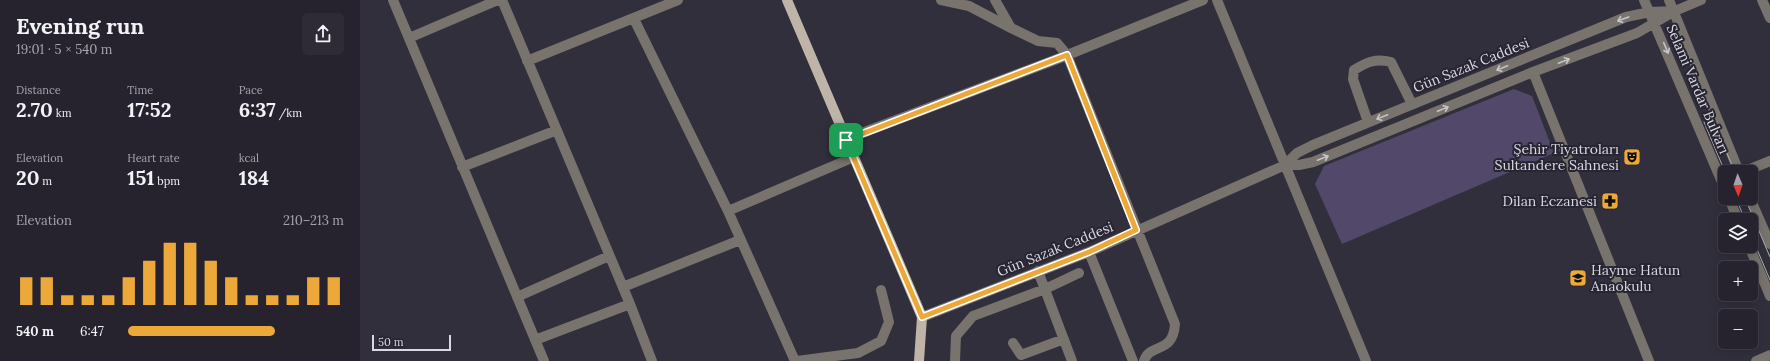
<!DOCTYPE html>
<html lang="en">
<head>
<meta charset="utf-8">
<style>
	:root { --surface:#26232e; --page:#2e2b36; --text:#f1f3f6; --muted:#a4a4aa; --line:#42404a; --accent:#eca93a }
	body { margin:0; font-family:Lora,serif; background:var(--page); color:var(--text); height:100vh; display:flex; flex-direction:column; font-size:15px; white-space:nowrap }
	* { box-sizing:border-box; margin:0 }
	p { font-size:13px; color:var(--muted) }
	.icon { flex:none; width:22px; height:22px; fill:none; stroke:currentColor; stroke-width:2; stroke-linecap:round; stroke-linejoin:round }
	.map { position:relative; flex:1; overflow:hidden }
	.panel { display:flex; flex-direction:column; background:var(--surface); width:360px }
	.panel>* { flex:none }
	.needle { width:26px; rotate:178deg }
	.buttons { position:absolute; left:1358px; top:165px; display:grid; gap:8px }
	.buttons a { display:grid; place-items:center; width:40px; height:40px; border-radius:6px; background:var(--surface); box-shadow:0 2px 10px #0003,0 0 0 1px var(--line); font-size:20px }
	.scale { position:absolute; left:12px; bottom:10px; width:79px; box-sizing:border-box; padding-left:4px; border:2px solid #dad8e1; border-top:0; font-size:11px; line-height:14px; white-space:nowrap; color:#dad8e1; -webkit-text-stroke:3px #282532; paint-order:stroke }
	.pin { position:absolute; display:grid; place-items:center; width:34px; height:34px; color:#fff; margin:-17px; border-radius:8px; box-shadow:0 2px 6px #0006 }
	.round { display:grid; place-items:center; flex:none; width:42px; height:42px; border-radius:6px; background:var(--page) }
	.summary { display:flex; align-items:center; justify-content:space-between; height:68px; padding:0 16px }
	h1 { font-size:22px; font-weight:700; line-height:30px }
	.stats { display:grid; grid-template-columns:repeat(3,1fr); gap:6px; height:68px; padding:4px 16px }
	.stats div { display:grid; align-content:center }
	.stats b { font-size:20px; font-weight:700 }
	.stats small { font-size:11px; font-weight:400 }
	.stats p { font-size:11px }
	.chart { height:112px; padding:8px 16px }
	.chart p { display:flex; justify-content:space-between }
	.chart svg { width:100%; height:72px; margin-top:4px; stroke:var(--accent); stroke-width:6 }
	ul { padding:0 16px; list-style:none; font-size:13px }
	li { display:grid; grid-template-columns:64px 48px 1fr; align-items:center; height:30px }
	li i { height:10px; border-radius:5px; background:var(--accent) }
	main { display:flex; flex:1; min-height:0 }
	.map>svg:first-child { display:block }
	.green { fill:#51486a }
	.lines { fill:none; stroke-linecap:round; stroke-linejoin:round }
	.minor { stroke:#78736d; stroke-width:10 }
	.major { stroke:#beb5a8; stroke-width:10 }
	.tram { stroke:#adabb5; stroke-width:1 }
	.oneway { stroke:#c6c4ca }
	.route-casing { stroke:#fff; stroke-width:8 }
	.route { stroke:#eca93a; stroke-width:5 }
	.labels { text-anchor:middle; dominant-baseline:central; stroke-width:4; stroke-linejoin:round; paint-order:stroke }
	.street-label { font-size:14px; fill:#dad8e1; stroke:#282532 }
	.poi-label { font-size:14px; fill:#dad8e1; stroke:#282532; text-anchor:end }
</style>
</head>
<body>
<main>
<section class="panel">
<div class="summary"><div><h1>Evening run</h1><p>19:01 · 5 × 540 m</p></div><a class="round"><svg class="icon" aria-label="share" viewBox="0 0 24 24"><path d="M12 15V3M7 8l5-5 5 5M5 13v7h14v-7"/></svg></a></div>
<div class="stats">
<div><p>Distance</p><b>2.70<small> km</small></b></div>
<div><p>Time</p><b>17:52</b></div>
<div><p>Pace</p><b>6:37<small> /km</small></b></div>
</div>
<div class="stats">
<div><p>Elevation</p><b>20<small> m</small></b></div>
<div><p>Heart rate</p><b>151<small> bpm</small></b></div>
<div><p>kcal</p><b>184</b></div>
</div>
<div class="chart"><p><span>Elevation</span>210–213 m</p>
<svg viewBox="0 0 160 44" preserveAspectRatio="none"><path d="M5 44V27M15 44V27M25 44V38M35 44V38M45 44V38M55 44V27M65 44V17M75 44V6M85 44V6M95 44V17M105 44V27M115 44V38M125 44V38M135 44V38M145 44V27M155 44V27"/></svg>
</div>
<ul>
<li><b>540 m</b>6:47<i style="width:68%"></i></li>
</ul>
</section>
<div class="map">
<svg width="1410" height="361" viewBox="0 0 1410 361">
	<rect width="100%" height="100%" fill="#322f3d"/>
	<path class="green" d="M1154,89l18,7 22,57 -212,91 -27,-60 9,-18z"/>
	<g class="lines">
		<path class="minor" d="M33,0l151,361
			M142,0l128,304 22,57
			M581,0l28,6 42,22
			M635,0l16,28 27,13 19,2 10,12 108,269c-2,31 -25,18 -31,37
			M857,0l149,361
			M1284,0l81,189
			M1309,0l70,172
			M1402,0l8,18
			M274,19l94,192 67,150
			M49,38l89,-38
			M167,61l151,-61
			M1173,72l116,289
			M1008,122l-15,-43 1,-9c13,-8 22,-12 37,-8l21,42
			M486,139l214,-81 143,-58
			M925,165h14l14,-3 220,-90 104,-39 38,-22 26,-11
			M102,167l95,-37
			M1383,172l27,-11
			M1369,198l9,22
			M1390,198l20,46
			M368,211l126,-54
			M1389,246l21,50
			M729,252l44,109
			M678,271l34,90
			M263,287l117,-47
			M157,297l92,-41
			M562,317l167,-65 196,-87 12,-12 16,-8 313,-128 24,-5 25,-1
			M175,340l95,-36
			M653,343l8,12 43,-16
			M437,361l61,-8 23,-12 8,-19 -8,-32
			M595,361l1,-25 17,-20 72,-27 34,-16
			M1396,361l14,-6"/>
		<path class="major" d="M427,0l135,317 -3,44"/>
		<path class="tram" d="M1353,121l22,51
			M1344,122l21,50
			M1376,198l9,22
			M1385,198l25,59
			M1391,235l19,45"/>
	</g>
	<defs><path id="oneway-shaft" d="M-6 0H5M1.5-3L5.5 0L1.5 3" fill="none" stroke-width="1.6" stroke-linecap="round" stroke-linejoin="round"/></defs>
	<g class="oneway">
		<use href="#oneway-shaft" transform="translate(1263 19) rotate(160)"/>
		<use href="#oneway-shaft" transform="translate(1306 48) rotate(67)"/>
		<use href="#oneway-shaft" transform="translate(1204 61) rotate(-21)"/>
		<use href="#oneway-shaft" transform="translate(1142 68) rotate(158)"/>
		<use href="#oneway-shaft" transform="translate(1083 109) rotate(-22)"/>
		<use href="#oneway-shaft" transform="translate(1022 117) rotate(158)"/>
		<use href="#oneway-shaft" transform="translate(963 158) rotate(-22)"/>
	</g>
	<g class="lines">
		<g class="route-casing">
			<path id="route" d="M707,55l69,175 -47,22 -167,65 -76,-177z"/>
		</g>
		<use href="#route" class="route"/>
	</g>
	<defs>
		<g id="theatre-square" transform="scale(0.9)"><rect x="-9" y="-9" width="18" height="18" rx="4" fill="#eca93a" stroke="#282532"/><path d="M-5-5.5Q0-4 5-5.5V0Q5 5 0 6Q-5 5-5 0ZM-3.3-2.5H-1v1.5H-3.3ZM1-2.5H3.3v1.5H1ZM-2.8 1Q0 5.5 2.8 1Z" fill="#111"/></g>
		<g id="pharmacy-square" transform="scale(0.9)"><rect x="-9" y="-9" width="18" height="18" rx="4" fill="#eca93a" stroke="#282532"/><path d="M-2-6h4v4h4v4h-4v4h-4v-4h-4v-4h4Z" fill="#111"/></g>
		<g id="school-square" transform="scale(0.9)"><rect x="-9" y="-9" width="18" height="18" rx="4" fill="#eca93a" stroke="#282532"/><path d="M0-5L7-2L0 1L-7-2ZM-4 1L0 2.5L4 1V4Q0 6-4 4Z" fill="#111"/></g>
	</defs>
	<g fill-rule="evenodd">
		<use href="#theatre-square" x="1272" y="157"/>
		<use href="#pharmacy-square" x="1250" y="201"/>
		<use href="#school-square" x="1218" y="278"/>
	</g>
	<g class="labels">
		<g class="street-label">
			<text transform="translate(1111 65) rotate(-22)">Gün Sazak Caddesi</text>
			<text transform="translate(1338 89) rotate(67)">Selami Vardar Bulvarı</text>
			<text transform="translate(695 249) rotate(-22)">Gün Sazak Caddesi</text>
		</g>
		<g class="poi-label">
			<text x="1259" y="149">Şehir Tiyatroları<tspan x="1259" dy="16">Sultandere Sahnesi</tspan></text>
			<text x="1237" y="201">Dilan Eczanesi</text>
			<text x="1231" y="270" text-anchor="start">Hayme Hatun<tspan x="1231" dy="16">Anaokulu</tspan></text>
		</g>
	</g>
</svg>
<div class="buttons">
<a><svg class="needle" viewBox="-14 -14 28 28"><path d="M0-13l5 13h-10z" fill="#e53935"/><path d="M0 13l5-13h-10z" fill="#a4a4aa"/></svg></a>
<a><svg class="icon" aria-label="layers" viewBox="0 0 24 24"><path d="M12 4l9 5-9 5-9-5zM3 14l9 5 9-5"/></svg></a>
<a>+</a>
<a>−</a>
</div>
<div class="scale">50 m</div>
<div class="pin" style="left:486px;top:140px;background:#1e9e55"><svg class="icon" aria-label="arrive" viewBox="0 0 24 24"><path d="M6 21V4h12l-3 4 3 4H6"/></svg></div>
</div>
</main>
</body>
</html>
